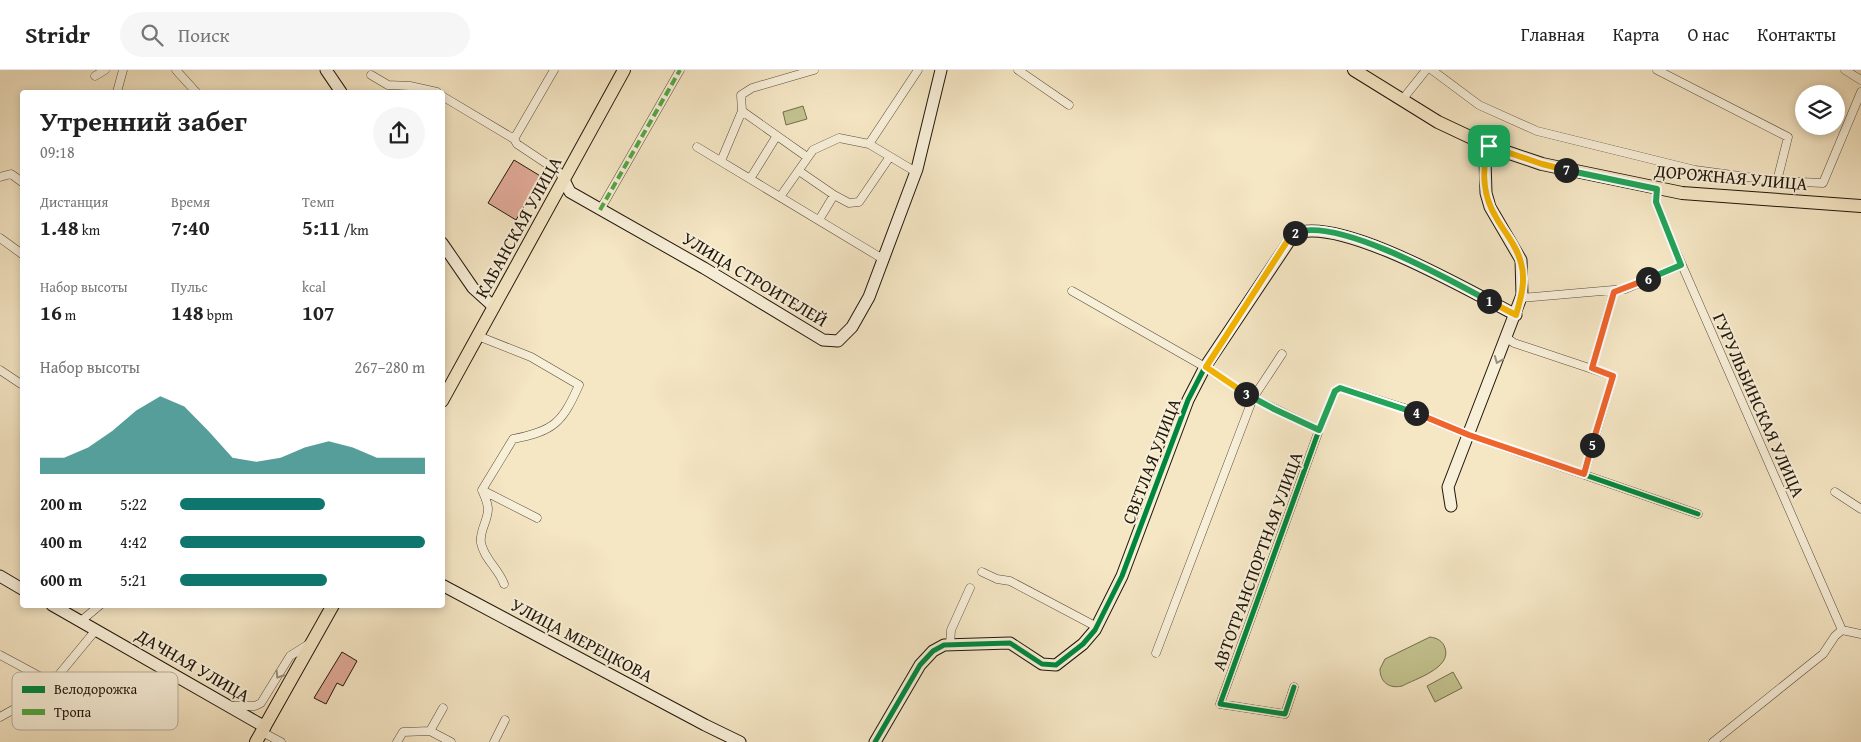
<!DOCTYPE html>
<html lang="ru">
<head>
<meta charset="utf-8">
<style>
	:root { --surface:#fff; --page:#f6f6f6; --text:#222; --muted:#767676; --line:#e0e0e0; --accent:#0f766e }
	body { margin:0; font-family:"Gentium Book Plus",serif; background:var(--page); color:var(--text); height:100vh; display:flex; flex-direction:column; font-size:19px; white-space:nowrap }
	* { box-sizing:border-box; margin:0 }
	p { font-size:16px; color:var(--muted) }
	.icon { flex:none; width:28px; height:28px; fill:none; stroke:currentColor; stroke-width:2; stroke-linecap:round; stroke-linejoin:round }
	.map { position:relative; flex:1; overflow:hidden }
	.sheet { position:absolute; left:20px; top:20px; width:425px; height:518px; display:flex; flex-direction:column; background:var(--surface); border-radius:5px; box-shadow:0 2px 8px #0003 }
	.sheet>* { flex:none }
	.fabs { position:absolute; left:1795px; top:15px; display:grid; gap:10px }
	.fabs a { display:grid; place-items:center; width:50px; height:50px; border-radius:50%; background:var(--surface); box-shadow:0 2px 8px #0003; font-size:25px }
	.pin { position:absolute; display:grid; place-items:center; width:42px; height:42px; color:#fff; margin:-21px; border-radius:10px; box-shadow:0 2px 8px #0006 }
	.km { position:absolute; width:25px; height:25px; margin:-12px; border-radius:50%; background:#222; color:#fff; font-size:14px; line-height:25px; text-align:center }
	.round { display:grid; place-items:center; flex:none; width:52px; height:52px; border-radius:26px; background:var(--page) }
	.headline { display:flex; align-items:center; justify-content:space-between; height:85px; padding:0 20px }
	h1 { font-size:28px; font-weight:700; line-height:38px }
	.figures { display:grid; grid-template-columns:repeat(3,1fr); gap:8px; height:85px; padding:5px 20px }
	.figures div { display:grid; align-content:center }
	.figures b { font-size:21px; font-weight:700 }
	.figures small { font-size:14px; font-weight:400 }
	.figures p { font-size:14px }
	.chart { height:140px; padding:10px 20px }
	.chart p { display:flex; justify-content:space-between }
	.chart svg { width:100%; height:90px; margin-top:5px; fill:var(--accent); opacity:.7 }
	ul { padding:0 20px; list-style:none; font-size:16px }
	li { display:grid; grid-template-columns:80px 60px 1fr; align-items:center; height:38px }
	li i { height:12px; border-radius:6px; background:var(--accent) }
	header { display:flex; align-items:center; gap:30px; box-sizing:border-box; height:70px; padding:0 25px; background:var(--surface); border-bottom:1px solid var(--line) }
	header strong { font-size:24px }
	nav { display:flex; gap:28px; margin-inline-start:auto; font-size:18px }
	.search { width:350px; height:45px; background:var(--page); display:flex; align-items:center; gap:12px; box-sizing:border-box; padding:0 18px; border-radius:28px; color:var(--muted); font-size:19px }
	.map>svg:first-child { display:block }
	.green { fill:#c3c38f; stroke:#726d4d }
	.building { fill:#e0a896; stroke:#20170b }
	.lines { fill:none; stroke-linecap:round; stroke-linejoin:round }
	.street-casing { stroke:#554b39; stroke-width:9 }
	.secondary-casing { stroke:#20170b; stroke-width:13 }
	.primary-casing { stroke:#20170b; stroke-width:14 }
	.street { stroke:#f8efd9; stroke-width:8 }
	.secondary { stroke:#f8efd9; stroke-width:11 }
	.primary { stroke:#f5e6c4; stroke-width:12 }
	.quiet { stroke:#52a941; stroke-width:4; stroke-dasharray:8 4; stroke-linecap:butt }
	.cycleway-casing { stroke:#f8efd9; stroke-width:8 }
	.cycleway { stroke:#00873e; stroke-width:5 }
	.oneway { stroke:#978e7c }
	.split-1-casing { stroke:#fff; stroke-width:10 }
	.split-2-casing { stroke:#fff; stroke-width:10 }
	.split-3-casing { stroke:#fff; stroke-width:10 }
	.split-4-casing { stroke:#fff; stroke-width:10 }
	.split-5-casing { stroke:#fff; stroke-width:10 }
	.split-6-casing { stroke:#fff; stroke-width:10 }
	.split-7-casing { stroke:#fff; stroke-width:10 }
	.split-8-casing { stroke:#fff; stroke-width:10 }
	.split-1 { stroke:#f5b400; stroke-width:6 }
	.split-2 { stroke:#22a559; stroke-width:6 }
	.split-3 { stroke:#f5b400; stroke-width:6 }
	.split-4 { stroke:#22a559; stroke-width:6 }
	.split-5 { stroke:#f0652b; stroke-width:6 }
	.split-6 { stroke:#f0652b; stroke-width:6 }
	.split-7 { stroke:#22a559; stroke-width:6 }
	.split-8 { stroke:#f5b400; stroke-width:6 }
	.labels { text-anchor:middle; dominant-baseline:central; stroke-width:4; stroke-linejoin:round; paint-order:stroke }
	.street-label { font-size:18px; fill:#20170b; stroke:#f8efd9 }
	.key { fill:#f8efd9; stroke:#b7ae9b; stroke-width:1 }
	.key-label { font-size:14px; fill:#20170b }
</style>
</head>
<body>
<header>
<strong>Stridr</strong>
<div class="search"><svg class="icon" aria-label="search" viewBox="0 0 24 24"><circle cx="10" cy="10" r="6"/><path d="M15 15l6 6"/></svg>Поиск</div>
<nav><a>Главная</a><a>Карта</a><a>О нас</a><a>Контакты</a></nav>
</header>
<div class="map">
<svg width="1861" height="672" viewBox="0 0 1861 672">
	<rect width="100%" height="100%" fill="#f5e6c4"/>
	<filter id="stains"><feTurbulence type="fractalNoise" baseFrequency=".004" numOctaves="4"/><feColorMatrix values="0 0 0 0 .2 0 0 0 0 .09 0 0 0 0 .02 0 0 0 .5 -.17"/></filter>
	<radialGradient id="worn" r=".72"><stop offset=".6" stop-color="#630" stop-opacity="0"/><stop offset="1" stop-color="#630" stop-opacity=".3"/></radialGradient>
	<path class="green" d="M803,36l4,13 -21,6 -3,-13z
		M1430,567c7,1 13,4 15,11 7,20 -30,31 -43,38 -13,3 -22,-4 -22,-17l5,-10z
		M1453,602l9,16 -27,14 -8,-16z"/>
	<path class="building" d="M514,90l28,17 -26,43 -28,-17z
		M342,582l15,9 -14,25 -6,-3 -11,21 -12,-6z"/>
	<g class="lines">
		<g class="street-casing">
			<path id="street" d="M176,0l20,22
				M554,0l-40,69 3,5 42,28 5,8
				M1018,0l51,35
				M1432,0l47,35 58,26 158,39 82,11 11,-44 -131,-67
				M1845,0l16,10
				M371,5l17,10 22,1 27,6
				M95,6l10,-6
				M117,22l6,-22
				M442,26l72,43
				M1402,30l24,-30
				M742,41l65,46
				M869,74l47,28
				M697,77l186,112
				M721,91l21,-50 -1,-16 11,-7 62,-18
				M799,101l35,24 -15,25
				M0,107l11,-3 11,8
				M750,109l26,-42
				M1777,111l46,2 38,-91
				M1657,119l-1,13 15,38 171,390
				M834,125l15,8 10,-1 30,-44
				M780,127l33,-47 26,-12 30,6 49,-74
				M600,140l80,-140
				M0,168l22,16
				M1072,221l133,76 48,31 66,32
				M1521,228l104,-9 56,-24
				M478,266l53,21 48,28c-17,38 -25,46 -66,54l-31,51c2,5 6,13 6,19 0,12 -9,22 -7,34 3,16 18,26 23,41
				M1507,268l7,5 99,33 -29,98
				M1592,298l22,-77
				M0,300l21,14
				M482,420l55,28
				M1835,422l26,17
				M982,502l15,7 13,2 87,46
				M81,551l19,-16
				M1842,560l19,4
				M950,575l1,-15 19,-42
				M1156,583l97,-255 29,-44
				M0,585l52,28 43,-52
				M1294,617l-9,27 -65,-10 99,-274 16,-39 5,-3 64,20 65,27 229,79
				M231,636h24l6,-3 29,-47 19,-12
				M0,647l41,-23 11,-11
				M430,661l21,11
				M262,662l19,10
				M397,672l6,-10 27,-1 13,-23
				M494,672l11,-22
				M1713,672l110,-88 12,-18 7,-6"/>
		</g>
		<g class="secondary-casing">
			<path id="secondary" d="M326,0l15,22
				M564,110l6,12 134,76 119,72 15,1 14,-14 17,-30 48,-128 24,-99
				M442,173l31,45 21,19
				M1451,436l-3,-19 74,-192 -1,-35 -31,-53 -4,-14 -1,-33 4,-14
				M0,506l22,13
				M442,515l263,140 35,17
				M52,535l213,122
				M875,672l45,-77 13,-14 11,-6 66,-2 32,21 14,1 27,-21 12,-14 27,-54 66,-176 17,-33 89,-133c46,-19 177,58 222,81"/>
		</g>
		<g class="primary-casing">
			<path id="primary" d="M1354,0l84,52 51,24 53,18 140,29 179,13
				M442,331l182,-331
				M256,672l77,-137"/>
		</g>
		<use href="#street" class="street"/>
		<use href="#secondary" class="secondary"/>
		<use href="#primary" class="primary"/>
		<path class="quiet" d="M600,140l80,-140"/>
		<g class="cycleway-casing">
			<path id="cycleway" d="M1294,617l-9,27 -65,-10 99,-274 16,-39 5,-3 64,20 65,27 229,79
				M875,672l45,-77 13,-14 11,-6 66,-2 32,21 14,1 27,-21 12,-14 27,-54 66,-176 17,-33 89,-133c46,-19 177,58 222,81"/>
		</g>
		<use href="#cycleway" class="cycleway"/>
	</g>
	<defs><path id="oneway-chevron" d="M-2-3.5L2.5 0L-2 3.5" fill="none" stroke-width="1.6" stroke-linecap="round" stroke-linejoin="round" transform="scale(1.25)"/></defs>
	<g class="oneway">
		<use href="#oneway-chevron" transform="translate(1498 290) rotate(112)"/>
		<use href="#oneway-chevron" transform="translate(279 605) rotate(122)"/>
	</g>
	<g class="lines">
		<g class="split-1-casing">
			<path id="split-1" d="M1489,76c-8,25 -6,51 8,73 8,14 20,27 24,44 5,17 0,35 -5,52l-27,-14"/>
		</g>
		<g class="split-2-casing">
			<path id="split-2" d="M1295,163c41,-17 155,47 194,68"/>
		</g>
		<g class="split-3-casing">
			<path id="split-3" d="M1246,324l-40,-27 82,-127 7,-7"/>
		</g>
		<g class="split-4-casing">
			<path id="split-4" d="M1246,324l28,15 45,21 16,-39 5,-3 76,25"/>
		</g>
		<g class="split-5-casing">
			<path id="split-5" d="M1416,343l53,22 115,39 8,-29"/>
		</g>
		<g class="split-6-casing">
			<path id="split-6" d="M1592,375l21,-69 -21,-8 22,-76 34,-13"/>
		</g>
		<g class="split-7-casing">
			<path id="split-7" d="M1566,100l91,19 -1,13 25,63 -33,14"/>
		</g>
		<g class="split-8-casing">
			<path id="split-8" d="M1489,76l53,18 24,6"/>
		</g>
		<use href="#split-1" class="split-1"/>
		<use href="#split-2" class="split-2"/>
		<use href="#split-3" class="split-3"/>
		<use href="#split-4" class="split-4"/>
		<use href="#split-5" class="split-5"/>
		<use href="#split-6" class="split-6"/>
		<use href="#split-7" class="split-7"/>
		<use href="#split-8" class="split-8"/>
	</g>
	<g class="labels">
		<g class="street-label">
			<text transform="translate(1731 107) rotate(5)">ДОРОЖНАЯ УЛИЦА</text>
			<text transform="translate(518 157) rotate(-61)">КАБАНСКАЯ УЛИЦА</text>
			<text transform="translate(755 209) rotate(31)">УЛИЦА СТРОИТЕЛЕЙ</text>
			<text transform="translate(1759 335) rotate(66)">ГУРУЛЬБИНСКАЯ УЛИЦА</text>
			<text transform="translate(1151 391) rotate(-69)">СВЕТЛАЯ УЛИЦА</text>
			<text transform="translate(1257 491) rotate(-70)">АВТОТРАНСПОРТНАЯ УЛИЦА</text>
			<text transform="translate(582 570) rotate(28)">УЛИЦА МЕРЕЦКОВА</text>
			<text transform="translate(193 595) rotate(30)">ДАЧНАЯ УЛИЦА</text>
		</g>
	</g>
	<rect x="12" y="602" width="166" height="58" rx="8" class="key"/>
	<rect x="22" y="616" width="23" height="7" fill="#00873e"/>
	<rect x="22" y="639" width="23" height="6" fill="#52a941"/>
	<g class="key-label">
		<text x="54" y="624">Велодорожка</text>
		<text x="54" y="647">Тропа</text>
	</g>
	<rect width="100%" height="100%" filter="url(#stains)"/>
	<rect width="100%" height="100%" fill="url(#worn)"/>
</svg>
<div class="fabs">
<a><svg class="icon" aria-label="layers" viewBox="0 0 24 24"><path d="M12 4l9 5-9 5-9-5zM3 14l9 5 9-5"/></svg></a>
</div>
<div class="pin" style="left:1489px;top:76px;background:#1e9e55"><svg class="icon" aria-label="arrive" viewBox="0 0 24 24"><path d="M6 21V4h12l-3 4 3 4H6"/></svg></div>
<b class="km" style="left:1489px;top:231px">1</b>
<b class="km" style="left:1295px;top:163px">2</b>
<b class="km" style="left:1246px;top:324px">3</b>
<b class="km" style="left:1416px;top:343px">4</b>
<b class="km" style="left:1592px;top:375px">5</b>
<b class="km" style="left:1648px;top:209px">6</b>
<b class="km" style="left:1566px;top:100px">7</b>
<section class="sheet">
<div class="headline"><div><h1>Утренний забег</h1><p>09:18</p></div><a class="round"><svg class="icon" aria-label="share" viewBox="0 0 24 24"><path d="M12 15V3M7 8l5-5 5 5M5 13v7h14v-7"/></svg></a></div>
<div class="figures">
<div><p>Дистанция</p><b>1.48<small> km</small></b></div>
<div><p>Время</p><b>7:40</b></div>
<div><p>Темп</p><b>5:11<small> /km</small></b></div>
</div>
<div class="figures">
<div><p>Набор высоты</p><b>16<small> m</small></b></div>
<div><p>Пульс</p><b>148<small> bpm</small></b></div>
<div><p>kcal</p><b>107</b></div>
</div>
<div class="chart"><p><span>Набор высоты</span>267–280 m</p>
<svg viewBox="0 0 160 44" preserveAspectRatio="none"><path d="M0 44V36L10 36L20 31L30 23L40 13L50 6L60 11L70 23L80 36L90 38L100 36L110 31L120 28L130 31L140 36L150 36L160 36V44z"/></svg>
</div>
<ul>
<li><b>200 m</b>5:22<i style="width:59%"></i></li>
<li><b>400 m</b>4:42<i style="width:100%"></i></li>
<li><b>600 m</b>5:21<i style="width:60%"></i></li>
</ul>
</section>
</div>
</body>
</html>
